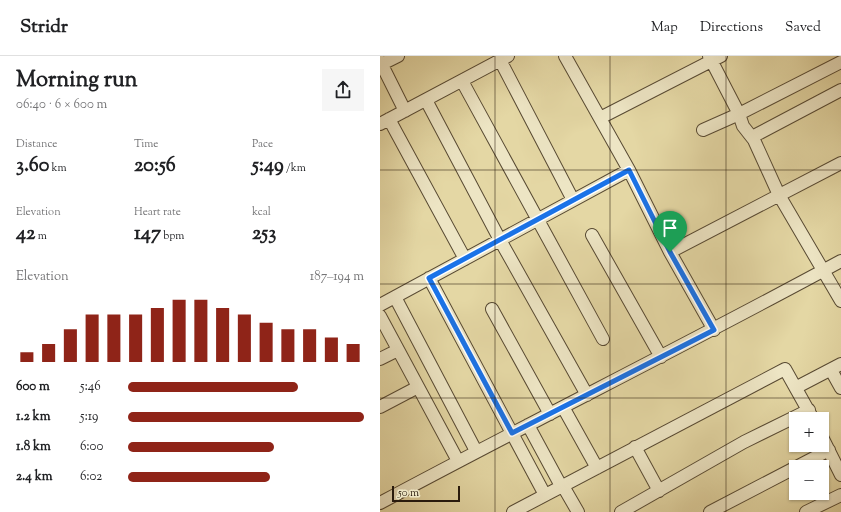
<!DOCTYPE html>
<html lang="en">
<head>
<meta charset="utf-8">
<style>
	:root { --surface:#fff; --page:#f6f6f6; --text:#202124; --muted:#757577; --line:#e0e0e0; --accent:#8f2418 }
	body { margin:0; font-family:"Sorts Mill Goudy",serif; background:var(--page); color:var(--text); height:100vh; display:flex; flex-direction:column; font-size:15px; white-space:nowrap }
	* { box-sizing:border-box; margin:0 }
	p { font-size:13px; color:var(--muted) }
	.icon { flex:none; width:22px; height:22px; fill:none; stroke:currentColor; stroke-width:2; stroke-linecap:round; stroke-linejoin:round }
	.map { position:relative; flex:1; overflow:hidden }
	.panel { display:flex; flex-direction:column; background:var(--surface); width:380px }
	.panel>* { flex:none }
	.fabs { position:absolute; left:409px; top:356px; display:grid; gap:8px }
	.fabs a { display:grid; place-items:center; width:40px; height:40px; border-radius:0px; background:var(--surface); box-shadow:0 1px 3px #0004; font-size:20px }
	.scale { position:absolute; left:12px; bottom:10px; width:68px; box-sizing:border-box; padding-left:4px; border:2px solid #2a1b0d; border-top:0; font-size:11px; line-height:14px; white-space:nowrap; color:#2a1b0d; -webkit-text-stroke:3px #ede5c4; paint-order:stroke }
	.pin { position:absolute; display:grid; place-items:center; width:34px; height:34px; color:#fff; margin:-41px -17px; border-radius:50% 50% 50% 0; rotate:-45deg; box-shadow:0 0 4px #0007 }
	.pin .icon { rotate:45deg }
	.round { display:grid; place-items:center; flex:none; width:42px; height:42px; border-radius:0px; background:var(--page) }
	.headline { display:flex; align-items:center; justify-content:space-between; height:68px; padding:0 16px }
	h1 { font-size:22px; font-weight:700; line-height:30px }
	.metrics { display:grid; grid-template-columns:repeat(3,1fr); gap:6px; height:68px; padding:4px 16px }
	.metrics div { display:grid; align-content:center }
	.metrics b { font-size:20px; font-weight:700 }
	.metrics small { font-size:11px; font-weight:400 }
	.metrics p { font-size:11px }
	.chart { height:112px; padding:8px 16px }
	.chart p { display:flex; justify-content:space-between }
	.chart svg { width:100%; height:72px; margin-top:4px; stroke:var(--accent); stroke-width:6 }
	ul { padding:0 16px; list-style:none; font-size:13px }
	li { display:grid; grid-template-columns:64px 48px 1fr; align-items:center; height:30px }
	li i { height:10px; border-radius:5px; background:var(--accent) }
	header { display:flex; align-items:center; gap:24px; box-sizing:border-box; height:56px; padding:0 20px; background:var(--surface); border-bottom:1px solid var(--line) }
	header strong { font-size:19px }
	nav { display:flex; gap:22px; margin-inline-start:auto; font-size:14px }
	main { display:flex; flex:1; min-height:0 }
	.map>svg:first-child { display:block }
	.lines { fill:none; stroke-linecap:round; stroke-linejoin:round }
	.minor-casing { stroke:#584a33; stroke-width:14 }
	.minor { stroke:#ede5c4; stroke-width:12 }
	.route-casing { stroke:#fff; stroke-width:8 }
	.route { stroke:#1a73e8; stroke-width:5 }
	.grid { fill:none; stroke:#2a1b0d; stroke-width:1; stroke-opacity:0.55 }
</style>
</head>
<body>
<header>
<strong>Stridr</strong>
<nav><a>Map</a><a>Directions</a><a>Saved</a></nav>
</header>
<main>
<section class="panel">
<div class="headline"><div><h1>Morning run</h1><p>06:40 · 6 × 600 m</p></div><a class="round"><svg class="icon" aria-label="share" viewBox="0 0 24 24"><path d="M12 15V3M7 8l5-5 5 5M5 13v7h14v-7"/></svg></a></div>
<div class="metrics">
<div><p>Distance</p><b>3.60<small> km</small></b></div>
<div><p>Time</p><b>20:56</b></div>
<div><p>Pace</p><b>5:49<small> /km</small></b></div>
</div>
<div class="metrics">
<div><p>Elevation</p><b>42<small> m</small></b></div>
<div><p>Heart rate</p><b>147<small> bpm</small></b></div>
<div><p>kcal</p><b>253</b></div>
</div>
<div class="chart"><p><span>Elevation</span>187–194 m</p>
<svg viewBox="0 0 160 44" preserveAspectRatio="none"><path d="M5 44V38M15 44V33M25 44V24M35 44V15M45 44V15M55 44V15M65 44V11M75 44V6M85 44V6M95 44V11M105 44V15M115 44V20M125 44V24M135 44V24M145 44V29M155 44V33"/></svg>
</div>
<ul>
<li><b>600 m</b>5:46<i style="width:72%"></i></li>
<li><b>1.2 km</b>5:19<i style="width:100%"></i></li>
<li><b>1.8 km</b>6:00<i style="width:62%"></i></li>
<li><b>2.4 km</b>6:02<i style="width:60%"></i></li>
</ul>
</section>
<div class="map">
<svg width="461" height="456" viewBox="0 0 461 456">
	<rect width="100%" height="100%" fill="#e4d7a4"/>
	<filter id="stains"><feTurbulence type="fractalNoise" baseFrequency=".005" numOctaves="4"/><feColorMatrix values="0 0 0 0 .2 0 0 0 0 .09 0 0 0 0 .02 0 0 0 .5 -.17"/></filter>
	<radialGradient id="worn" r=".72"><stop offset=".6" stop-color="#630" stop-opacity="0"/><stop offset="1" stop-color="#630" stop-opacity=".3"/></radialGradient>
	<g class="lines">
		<g class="minor-casing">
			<path id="minor" d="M185,0l64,114 41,82 44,78
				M329,0l30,58 4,12 11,14 25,55 62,106
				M120,4l73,140
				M0,5l25,50
				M0,9l18,-9
				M82,25l141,258
				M46,44l74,140 87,155
				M220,62l121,-62
				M9,63l76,140
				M0,68l128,-68
				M323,74l36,-16 102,-52
				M372,81l89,-47
				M212,179l69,122
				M290,196l171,-89
				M49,222l116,217
				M15,241l81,154
				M0,249l249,-135
				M112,253l58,105
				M0,260l78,145
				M0,303l18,-9
				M451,314l10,18
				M417,331l44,-23
				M0,351l38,-20
				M183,351l34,61
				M148,369l33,61
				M442,381l19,38
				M255,391l24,44
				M183,430l15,26
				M0,447c153,-82 308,-159 461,-242
				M133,456l272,-143 28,50
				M241,456l123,-70 65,-32
				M330,456l119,-62
				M426,456l35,-17"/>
		</g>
		<use href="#minor" class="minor"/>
	</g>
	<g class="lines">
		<g class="route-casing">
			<path id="route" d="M249,114l41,82 44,78 -202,103 -83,-155z"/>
		</g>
		<use href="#route" class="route"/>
	</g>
	<path class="grid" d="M115,0v456M230,0v456M346,0v456M0,114h461M0,228h461M0,342h461"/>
	<rect width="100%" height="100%" filter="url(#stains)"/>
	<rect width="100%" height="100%" fill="url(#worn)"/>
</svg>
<div class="fabs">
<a>+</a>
<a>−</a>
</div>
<div class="scale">50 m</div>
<div class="pin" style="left:290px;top:196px;background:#1e9e55"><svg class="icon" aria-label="arrive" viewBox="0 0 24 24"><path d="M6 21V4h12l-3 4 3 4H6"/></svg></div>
</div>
</main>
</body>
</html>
